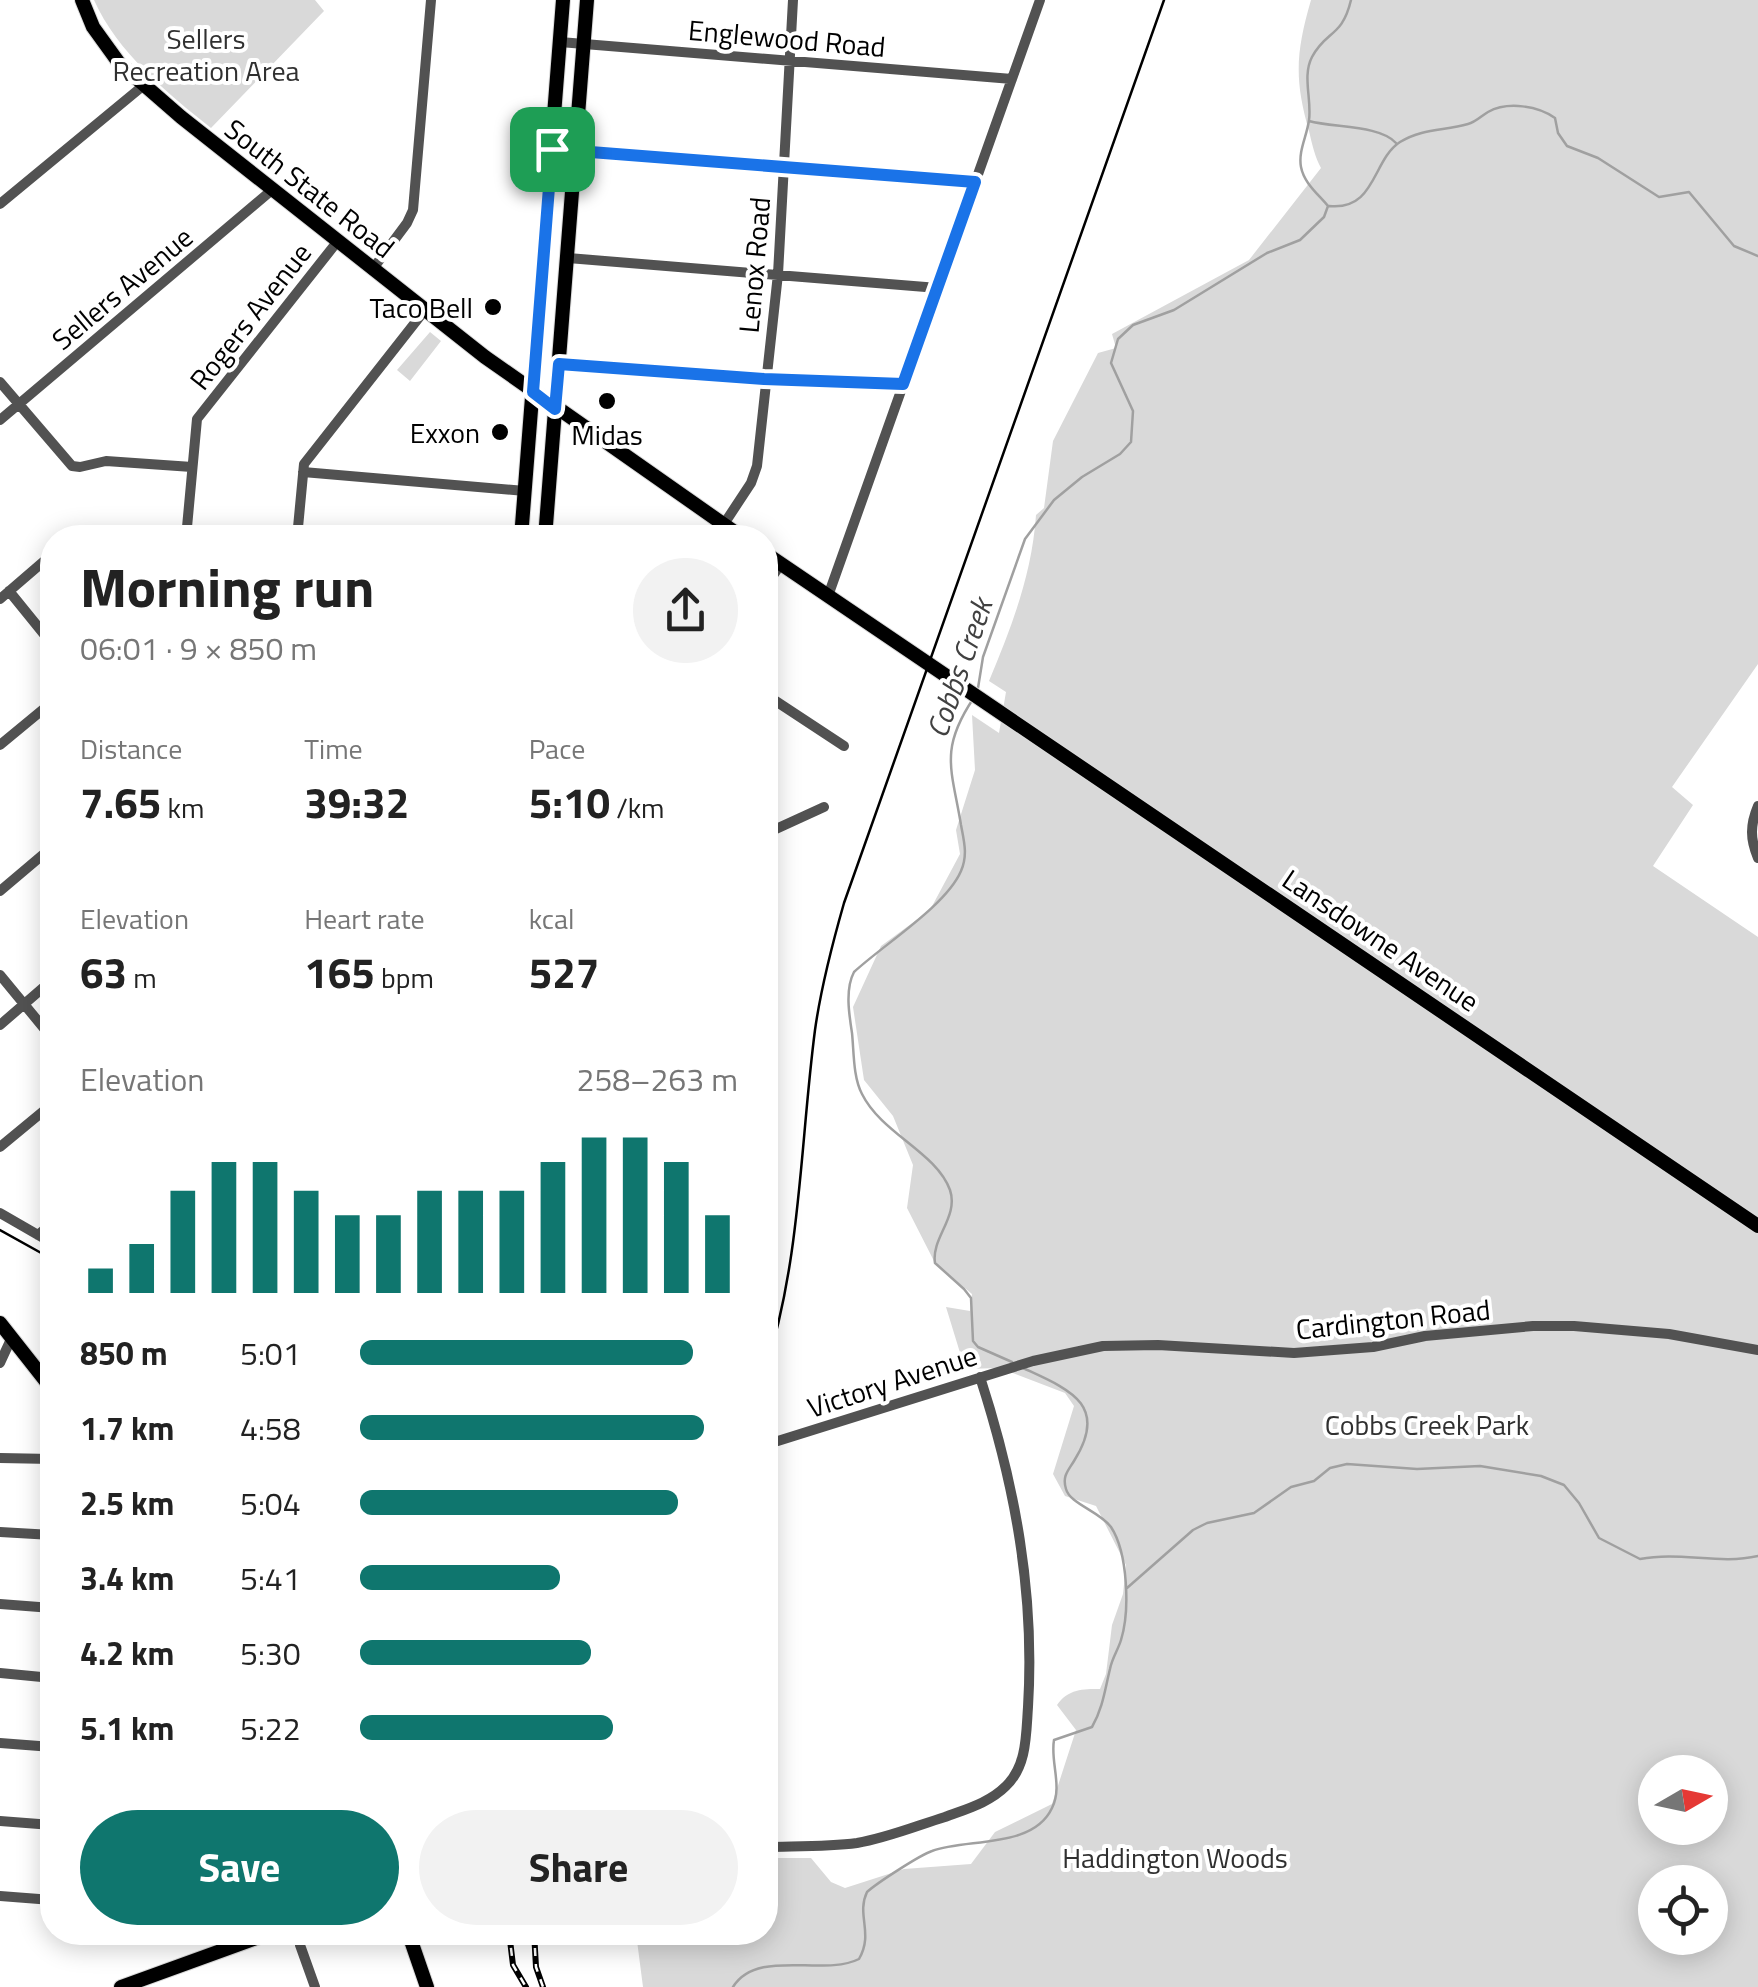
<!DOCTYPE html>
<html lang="en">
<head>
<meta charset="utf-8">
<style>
	:root { --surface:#fff; --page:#f2f2f2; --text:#222; --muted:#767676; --accent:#0f766e }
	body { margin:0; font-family:"Titillium Web",sans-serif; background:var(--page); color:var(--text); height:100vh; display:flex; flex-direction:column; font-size:38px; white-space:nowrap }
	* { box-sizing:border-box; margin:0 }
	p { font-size:32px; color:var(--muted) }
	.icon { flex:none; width:55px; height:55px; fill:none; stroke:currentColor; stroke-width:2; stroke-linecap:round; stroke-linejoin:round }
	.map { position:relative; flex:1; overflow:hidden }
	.drawer { position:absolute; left:40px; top:525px; width:738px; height:1420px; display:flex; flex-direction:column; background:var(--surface); border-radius:40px; box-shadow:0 5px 25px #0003 }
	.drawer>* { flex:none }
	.needle { width:65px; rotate:81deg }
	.fabs { position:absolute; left:1638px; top:1755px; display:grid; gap:20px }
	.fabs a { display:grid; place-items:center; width:90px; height:90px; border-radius:50%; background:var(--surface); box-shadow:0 5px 25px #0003; font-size:50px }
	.pin { position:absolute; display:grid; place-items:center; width:85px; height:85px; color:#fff; margin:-42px; border-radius:20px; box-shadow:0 5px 15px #0006 }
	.round { display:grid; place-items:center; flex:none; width:105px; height:105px; border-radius:52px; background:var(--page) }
	.headline { display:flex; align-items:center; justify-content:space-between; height:170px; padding:0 40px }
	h1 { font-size:55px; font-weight:700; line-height:75px }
	.stats { display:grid; grid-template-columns:repeat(3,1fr); gap:15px; height:170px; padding:10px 40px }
	.stats div { display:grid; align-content:center }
	.stats b { font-size:42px; font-weight:700 }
	.stats small { font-size:28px; font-weight:400 }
	.stats p { font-size:28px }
	.chart { height:280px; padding:20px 40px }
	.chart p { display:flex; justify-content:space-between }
	.chart svg { width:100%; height:180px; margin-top:10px; stroke:var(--accent); stroke-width:6 }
	.cta { display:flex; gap:20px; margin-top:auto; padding:20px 40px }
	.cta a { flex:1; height:115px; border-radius:60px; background:var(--accent); color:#fff; font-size:40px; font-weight:700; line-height:115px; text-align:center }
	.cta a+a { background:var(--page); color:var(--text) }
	ul { padding:0 40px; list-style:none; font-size:32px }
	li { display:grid; grid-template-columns:160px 120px 1fr; align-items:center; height:75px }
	li i { height:25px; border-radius:12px; background:var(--accent) }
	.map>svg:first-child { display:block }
	.green { fill:#d9d9d9; fill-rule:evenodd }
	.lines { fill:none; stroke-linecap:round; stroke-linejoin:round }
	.stream { stroke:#a0a0a0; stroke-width:2.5 }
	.major-casing { stroke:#dbdbdb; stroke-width:16 }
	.minor { stroke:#525252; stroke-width:10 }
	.major { stroke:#000; stroke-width:14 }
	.tram { stroke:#000; stroke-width:2.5 }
	.rail-casing { stroke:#000; stroke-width:6 }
	.rail { stroke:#fff; stroke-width:2.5; stroke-dasharray:8; stroke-linecap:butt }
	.route-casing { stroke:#fff; stroke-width:20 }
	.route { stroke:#1a73e8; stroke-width:12 }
	.poi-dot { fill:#000; stroke:#fff; stroke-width:4 }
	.labels { text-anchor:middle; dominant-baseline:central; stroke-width:8; stroke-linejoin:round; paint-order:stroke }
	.park-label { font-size:28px; fill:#303030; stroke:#fff }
	.street-label { font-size:28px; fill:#000; stroke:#fff }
	.poi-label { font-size:28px; fill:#000; stroke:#fff; text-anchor:end }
	.water-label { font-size:30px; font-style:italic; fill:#414141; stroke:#fff }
</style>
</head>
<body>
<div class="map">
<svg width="1758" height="1987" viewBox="0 0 1758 1987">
	<rect width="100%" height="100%" fill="#fff"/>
	<path class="green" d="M94,0h221l9,11 -113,117c-44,-35 -94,-76 -117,-128z
		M1311,0h447v664l-86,123 21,18 -40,61 105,71v1050h-1115l-7,-54 129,-1v-74h46l20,24 14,6 59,-19 67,-5 24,-32 57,-28 24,-74 -19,-25c11,-16 26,-16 43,-16l6,-15 6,-49 11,-31 3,-29 -30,-59 -31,-10 -12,-22 21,-68 -9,-13 -65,-25 -35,1 -19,-62 24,4 2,-17 -37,-31 -28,-55 6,-43 -20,-49 -29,-36 -11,-73 28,-61 49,-36 30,-56 -4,-24 19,-60 -3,-55 27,18 7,-41 -17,-11c23,-55 43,-107 47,-166l8,-7 9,-67 45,-88 18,-5 -4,-14 137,-74 72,-92c-6,-11 -9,-24 -12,-37 -15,-52 -13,-79 2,-131zM1655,1772h55v56h-55zM1655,1882h55v56h-55z
		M430,332l11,9 -31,40 -13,-11z"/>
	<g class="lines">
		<path class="stream" d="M1309,121c25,7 71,4 87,22
			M1329,206c47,5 43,-46 71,-64 23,-14 44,-11 68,-18 8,-2 13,-8 20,-12 20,-11 50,-6 67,6l3,15 9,13 31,12 61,39 30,-5 45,54 24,10
			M978,688l5,-31 42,-118 29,-39 28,-23 38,-23 11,-12 2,-31 -22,-48 7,-24 15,-14 41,-15 93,-57 33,-13 24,-23 4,-11c-10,-12 -24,-23 -27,-39 -3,-16 6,-31 8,-47 3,-20 -7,-44 3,-63 14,-27 30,-19 39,-57
			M973,699c-34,51 -21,71 -12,126 3,16 7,30 0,46 -15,35 -78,74 -107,101 -9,17 -5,42 -2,61 2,19 1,44 10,61 20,40 74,58 88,96 9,27 -19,48 -15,73l29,26 7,9 2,43 5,6 34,15
			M1127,1588l66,-58 14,-7 47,-10 37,-26 23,-6 16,-13 17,-4 70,5 63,-3 61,10 23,9 15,18 20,35 41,21c40,-8 79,6 118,-3
			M733,1987c24,-39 90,-10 126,-28 15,-26 -3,-44 8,-67 10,-9 53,-37 65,-41 35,-13 101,-2 120,-43 11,-22 -2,-46 2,-68l38,-13c11,-19 13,-38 18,-58 2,-11 8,-19 11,-29 9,-29 7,-87 -10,-113 -12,-16 -41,-23 -45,-38 -4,-13 2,-18 8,-28 36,-57 -6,-72 -51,-93"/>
		<g class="major-casing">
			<path id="major" d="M82,0l11,27 26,36 62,54 304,240 258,181
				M521,538l42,-538
				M545,538l42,-538
				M765,553l993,673
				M0,1323l52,66
				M51,1459l1,-1
				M408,1932l19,55
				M121,1987l152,-55"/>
		</g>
		<path class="minor" d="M560,42l452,37
			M551,149l424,33
			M0,204l144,-119
			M568,258l370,30
			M372,270l35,-47 6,-13 18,-210
			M559,364l205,15 139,5
			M0,382l72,84 8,1 26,-6 86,6
			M0,420l272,-230
			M303,472l222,19
			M724,524l27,-41 6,-17 21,-192 15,-274
			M186,538l11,-119 140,-177
			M297,538l7,-74 121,-154
			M765,587l16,-23
			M9,591l43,53
			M828,596l212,-596
			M0,599l43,-37 9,-2
			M765,694l79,52
			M0,745l52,-43
			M1758,806c-8,19 -8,33 0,52
			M765,817l2,2
			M765,834l59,-27
			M0,891l52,-44
			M0,975l52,63
			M0,1025l52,-45
			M0,1147l52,-43
			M0,1213l52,30
			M38,1235l14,-12
			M0,1363l12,-26
			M765,1445l268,-84 70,-15 55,-1 136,8 79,-6 52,-11 108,-10h41l95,8 89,16
			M0,1458l52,1
			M0,1532l52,3
			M0,1604l52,4
			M0,1673l52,5
			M0,1743l52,4
			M0,1821l52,4
			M765,1847c30,-1 62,0 92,-4 30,-5 59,-17 88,-26 21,-8 44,-14 61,-31 21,-20 20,-51 22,-79 7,-114 -13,-222 -48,-330
			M0,1896l52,4
			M299,1932l1,13 15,42"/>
		<use href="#major" class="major"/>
		<path class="tram" d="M0,1230l52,29
			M765,1371c36,-111 35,-226 50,-341 6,-43 17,-85 29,-127l320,-903"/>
		<g class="rail-casing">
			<path id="rail" d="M509,1932l4,33 13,22
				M534,1932l2,35 7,20"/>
		</g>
		<use href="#rail" class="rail"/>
	</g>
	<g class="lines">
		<g class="route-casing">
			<path id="route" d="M552,149l423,33 -72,202 -139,-5 -205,-15 -4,45 -22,-17z"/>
		</g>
		<use href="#route" class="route"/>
	</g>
	<g class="poi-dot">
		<circle cx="493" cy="307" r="10"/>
		<circle cx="607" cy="401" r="10"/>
		<circle cx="500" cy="432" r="10"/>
	</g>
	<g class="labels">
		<g class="park-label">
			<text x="206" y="38">Sellers<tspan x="206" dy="32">Recreation Area</tspan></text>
			<text x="1427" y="1424">Cobbs Creek Park</text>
			<text x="1175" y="1857">Haddington Woods</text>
		</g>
		<g class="street-label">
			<text transform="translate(787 38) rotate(5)">Englewood Road</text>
			<text transform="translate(310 188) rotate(38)">South State Road</text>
			<text transform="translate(754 265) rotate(-85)">Lenox Road</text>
			<text transform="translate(122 288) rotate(-40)">Sellers Avenue</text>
			<text transform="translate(250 316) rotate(-52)">Rogers Avenue</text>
			<text transform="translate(1381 940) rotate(34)">Lansdowne Avenue</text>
			<text transform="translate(1393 1319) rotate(-6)">Cardington Road</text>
			<text transform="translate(892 1381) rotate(-18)">Victory Avenue</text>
		</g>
		<g class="poi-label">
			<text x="473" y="307">Taco Bell</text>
			<text x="480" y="432">Exxon</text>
			<text x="607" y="434" text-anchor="middle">Midas</text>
		</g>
		<g class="water-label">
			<text transform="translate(959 668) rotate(-71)">Cobbs Creek</text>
		</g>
	</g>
</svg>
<div class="fabs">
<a><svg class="needle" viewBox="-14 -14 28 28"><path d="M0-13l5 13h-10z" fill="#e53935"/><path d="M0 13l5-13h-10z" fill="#767676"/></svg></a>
<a><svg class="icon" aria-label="locate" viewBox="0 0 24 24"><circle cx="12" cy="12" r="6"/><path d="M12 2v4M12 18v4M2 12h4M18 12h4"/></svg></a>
</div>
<div class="pin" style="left:552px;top:149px;background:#1e9e55"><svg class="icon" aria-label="arrive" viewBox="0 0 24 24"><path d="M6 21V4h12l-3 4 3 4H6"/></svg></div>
<section class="drawer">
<div class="headline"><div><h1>Morning run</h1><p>06:01 · 9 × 850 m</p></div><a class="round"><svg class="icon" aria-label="share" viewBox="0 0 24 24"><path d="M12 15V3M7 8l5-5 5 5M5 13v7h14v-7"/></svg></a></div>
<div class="stats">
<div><p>Distance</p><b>7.65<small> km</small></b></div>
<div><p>Time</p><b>39:32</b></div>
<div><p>Pace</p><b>5:10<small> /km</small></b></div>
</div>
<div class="stats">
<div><p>Elevation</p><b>63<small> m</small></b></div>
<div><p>Heart rate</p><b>165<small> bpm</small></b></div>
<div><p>kcal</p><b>527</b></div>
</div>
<div class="chart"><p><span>Elevation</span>258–263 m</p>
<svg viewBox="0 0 160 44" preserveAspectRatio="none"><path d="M5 44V38M15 44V32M25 44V19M35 44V12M45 44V12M55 44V19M65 44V25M75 44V25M85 44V19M95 44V19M105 44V19M115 44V12M125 44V6M135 44V6M145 44V12M155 44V25"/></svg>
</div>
<ul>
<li><b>850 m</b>5:01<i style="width:88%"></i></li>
<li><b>1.7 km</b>4:58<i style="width:91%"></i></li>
<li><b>2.5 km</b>5:04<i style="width:84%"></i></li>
<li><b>3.4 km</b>5:41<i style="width:53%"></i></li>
<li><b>4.2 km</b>5:30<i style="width:61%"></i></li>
<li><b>5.1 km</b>5:22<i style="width:67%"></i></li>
</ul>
<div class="cta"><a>Save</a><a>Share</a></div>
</section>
</div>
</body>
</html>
